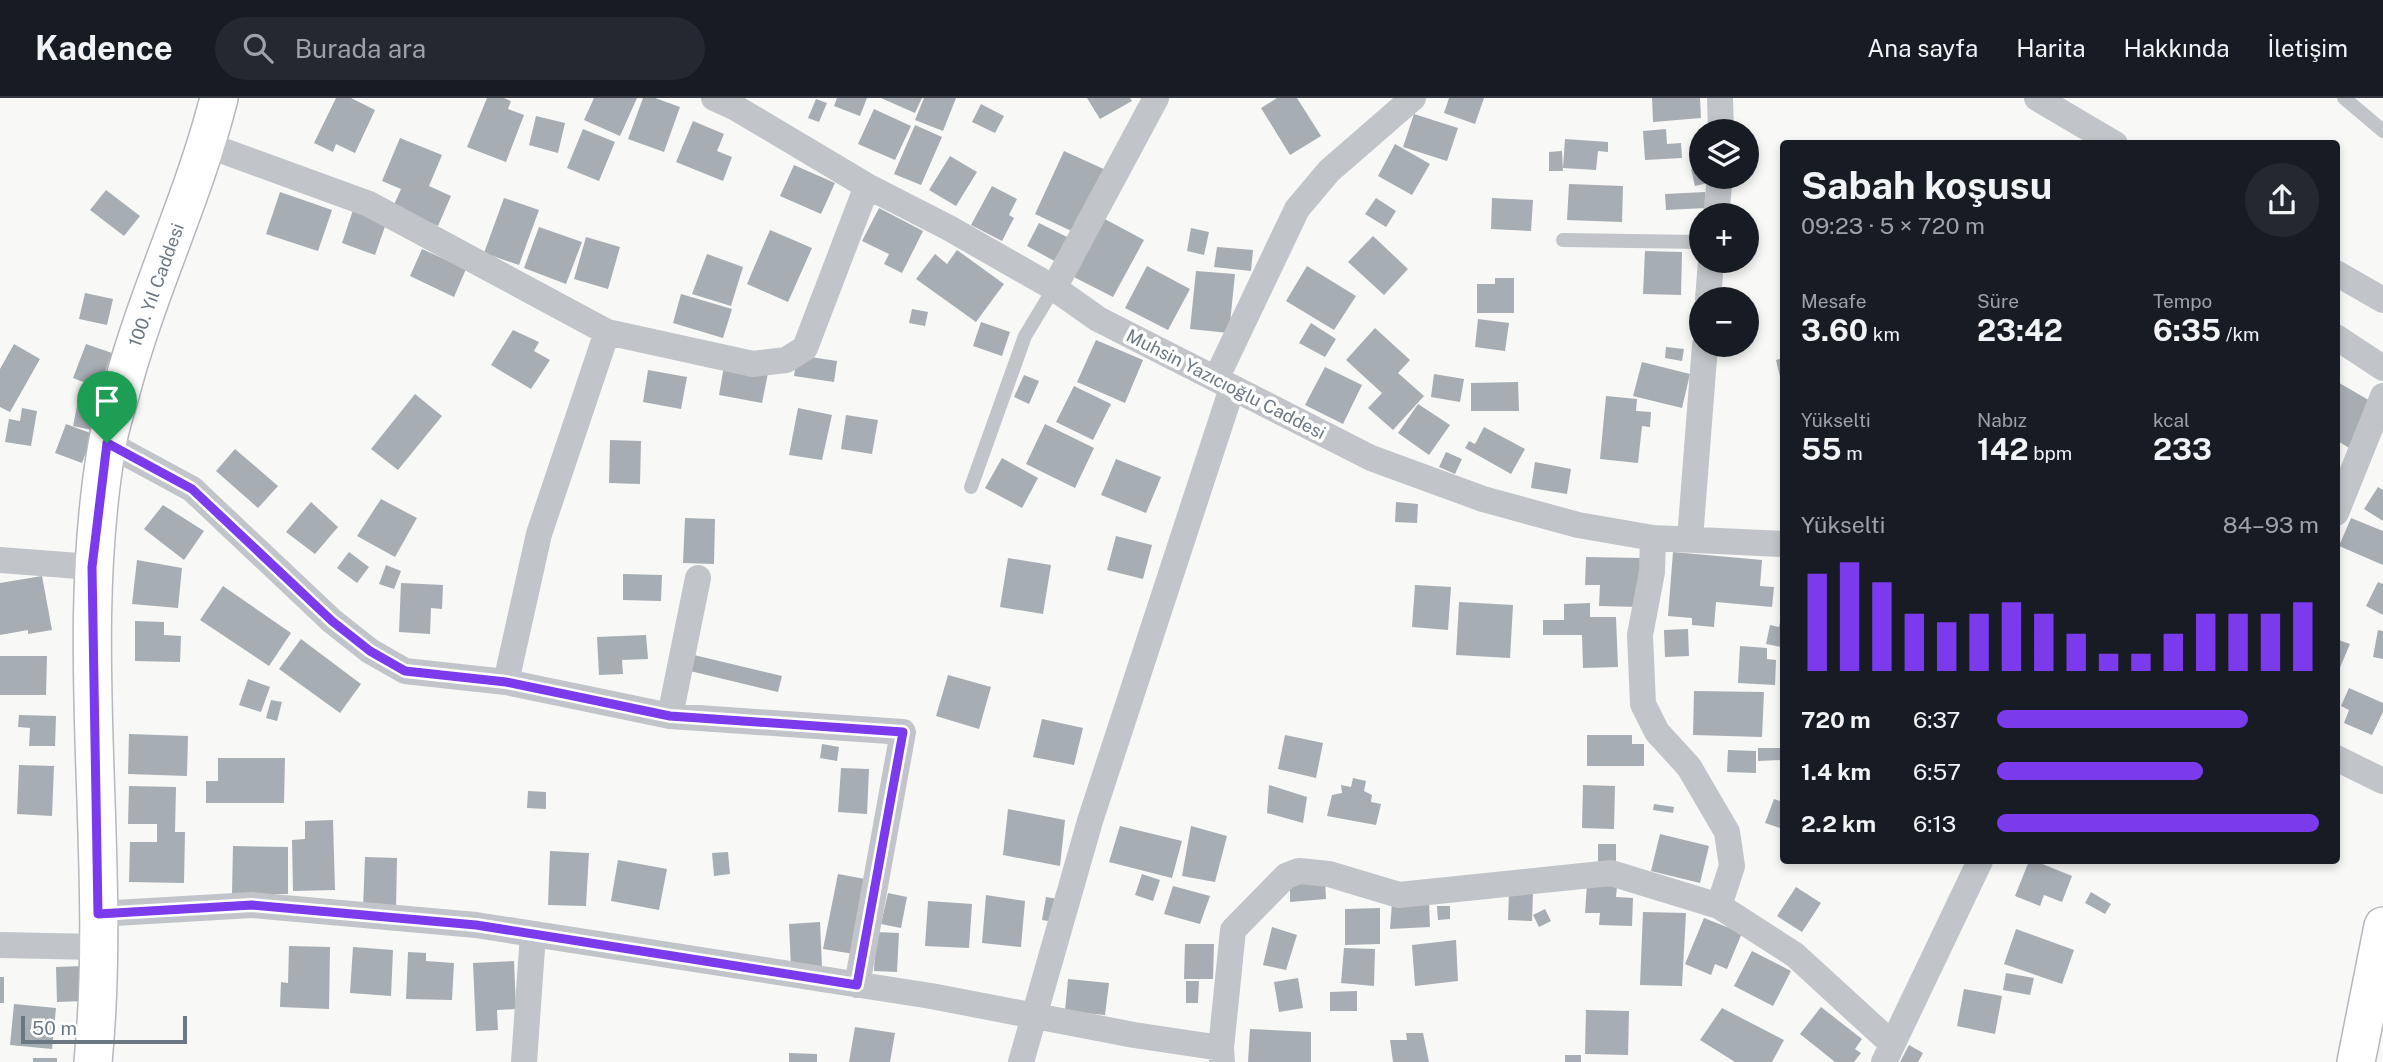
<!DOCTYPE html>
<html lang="tr">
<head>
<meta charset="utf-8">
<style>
	:root { --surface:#171b24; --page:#242831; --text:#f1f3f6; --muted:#9ea1a6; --line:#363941; --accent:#7c3aed }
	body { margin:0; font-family:"Public Sans",sans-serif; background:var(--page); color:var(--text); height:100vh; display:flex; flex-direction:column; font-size:26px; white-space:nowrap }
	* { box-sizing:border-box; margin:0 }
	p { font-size:23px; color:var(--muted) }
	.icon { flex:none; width:38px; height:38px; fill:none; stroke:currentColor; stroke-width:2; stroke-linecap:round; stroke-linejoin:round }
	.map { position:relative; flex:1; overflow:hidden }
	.drawer { position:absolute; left:1780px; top:42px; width:560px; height:724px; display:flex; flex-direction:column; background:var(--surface); border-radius:7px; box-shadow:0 4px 10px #0003 }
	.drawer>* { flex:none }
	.fabs { position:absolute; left:1689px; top:21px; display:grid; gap:14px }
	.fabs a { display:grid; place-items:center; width:70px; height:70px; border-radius:50%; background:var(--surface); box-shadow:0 4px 10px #0003; font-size:35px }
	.scale { position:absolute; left:21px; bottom:18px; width:166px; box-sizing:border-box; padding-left:7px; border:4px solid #6b7884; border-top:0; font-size:19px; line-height:24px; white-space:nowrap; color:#6b7884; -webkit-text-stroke:5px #fff; paint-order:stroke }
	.pin { position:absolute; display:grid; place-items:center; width:60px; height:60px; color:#fff; margin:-72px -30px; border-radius:50% 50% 50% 0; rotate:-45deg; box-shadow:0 0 7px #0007 }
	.pin .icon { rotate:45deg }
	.round { display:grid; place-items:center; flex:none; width:74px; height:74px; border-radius:37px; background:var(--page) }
	.summary { display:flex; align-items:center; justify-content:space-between; height:119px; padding:0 21px }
	h1 { font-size:38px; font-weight:700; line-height:52px }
	.figures { display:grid; grid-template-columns:repeat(3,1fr); gap:10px; height:119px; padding:7px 21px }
	.figures div { display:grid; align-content:center }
	.figures b { font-size:30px; font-weight:700 }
	.figures small { font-size:19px; font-weight:400 }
	.figures p { font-size:19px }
	.chart { height:196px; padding:14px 21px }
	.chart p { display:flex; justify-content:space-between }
	.chart svg { width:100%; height:126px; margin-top:7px; stroke:var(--accent); stroke-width:6 }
	ul { padding:0 21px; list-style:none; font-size:23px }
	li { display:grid; grid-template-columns:112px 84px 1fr; align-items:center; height:52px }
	li i { height:18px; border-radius:9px; background:var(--accent) }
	header { display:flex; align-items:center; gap:42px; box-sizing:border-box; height:98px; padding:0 35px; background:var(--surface); border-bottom:2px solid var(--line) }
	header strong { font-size:33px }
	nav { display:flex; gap:38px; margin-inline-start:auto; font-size:24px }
	.search { width:490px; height:63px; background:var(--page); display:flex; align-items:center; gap:18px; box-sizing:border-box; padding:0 24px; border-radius:38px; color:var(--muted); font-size:26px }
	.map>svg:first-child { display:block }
	.building { fill:#a6adb3 }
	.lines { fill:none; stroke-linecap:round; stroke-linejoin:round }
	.secondary-casing { stroke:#b3b8bc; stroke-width:40 }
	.lane { stroke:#c1c4c8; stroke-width:14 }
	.street { stroke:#c1c4c8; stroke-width:26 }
	.secondary { stroke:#fff; stroke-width:37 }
	.route-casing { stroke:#fff; stroke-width:14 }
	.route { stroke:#7c3aed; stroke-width:9 }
	.labels { text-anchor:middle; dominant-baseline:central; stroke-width:7; stroke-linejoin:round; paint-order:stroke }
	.street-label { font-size:18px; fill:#6b7884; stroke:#fff }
</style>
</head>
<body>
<header>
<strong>Kadence</strong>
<div class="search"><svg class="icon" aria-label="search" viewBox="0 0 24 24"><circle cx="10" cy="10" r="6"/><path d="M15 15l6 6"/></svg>Burada ara</div>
<nav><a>Ana sayfa</a><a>Harita</a><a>Hakkında</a><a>İletişim</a></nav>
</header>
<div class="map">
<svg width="2383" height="964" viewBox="0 0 2383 964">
	<rect width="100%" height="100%" fill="#f8f8f7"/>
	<path class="building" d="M336,0h15l24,12 -20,43 -19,-9 -3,8 -19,-9z
		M487,0h17l7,3 -3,8 16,6 -18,47 -39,-15z
		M594,0h43l-17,38 -36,-16z
		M643,0h12l25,9 -16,45 -36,-13z
		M837,0h30l-7,18 -26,-10z
		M881,0h41l-7,15z
		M924,0h32l-13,33 -28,-11z
		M1087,0h43l2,3 -32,18z
		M1277,0h20l24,38 -31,19 -29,-47z
		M1449,0h35l-9,26 -31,-11z
		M1652,0h48l1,20 -48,4z
		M816,1l11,4 -8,19 -11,-4z
		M981,6l23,12 -9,17 -23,-11z
		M874,11l37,17 -16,34 -37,-16z
		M1414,16l44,14 -11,33 -44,-14z
		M536,18l29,7 -7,30 -29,-8z
		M693,23l31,13 -7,17 15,6 -9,24 -47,-19z
		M915,27l27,12 -21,48 -27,-11z
		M583,31l32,13 -16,39 -32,-13z
		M1666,31l1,15 14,-1 1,15 -37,2 -2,-29z
		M400,40l42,17 -13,31 22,10 -13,30 -45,-19 8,-18 -19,-8z
		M1565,41l43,3v10l-10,-1 -2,19 -33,-2z
		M1395,46l35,20 -18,31 -34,-19z
		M1064,53l44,20 -30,63 -43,-20z
		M1562,53l1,20h-14v-19z
		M950,58l27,16 -21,34 -27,-16z
		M794,67l41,18 -14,31 -41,-18z
		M1701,68v11h9l1,5 -16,4 -4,-17z
		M1569,86l54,2 -1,36 -55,-2z
		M992,88l25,13 -8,16 5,3 -12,23 -31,-16z
		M106,92l34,26 -16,20 -34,-26z
		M280,94l52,18 -14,41 -52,-17z
		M1705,94l1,16 -40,2 -1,-16z
		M504,100l35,12 -20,55 -35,-12z
		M1376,100l20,13 -10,16 -21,-13z
		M1492,100l41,2 -2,31 -40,-2z
		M354,109l34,11 -13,37 -33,-12z
		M879,110l44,23 -21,42 -18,-9 5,-10 -27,-13z
		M1101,119l43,23 -31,57 -43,-22z
		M1039,125l32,16 -13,24 -31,-17z
		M539,129l43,15 -16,42 -42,-16z
		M1191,130l18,4 -5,23 -17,-4z
		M770,132l42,18 -24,54 -41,-18z
		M1373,138l35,33 -24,26 -36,-33z
		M586,139l34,10 -12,42 -34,-10z
		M1217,149l36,3 -2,21 -37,-4z
		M422,151l44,20 -12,28 -44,-21z
		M957,152l47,34 -28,38 -60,-43 19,-25 12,10z
		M1645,153l37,1 -1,43 -38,-1z
		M707,156l36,13 -12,39 -39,-12z
		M1147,168l43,23 -22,41 -43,-22z
		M1307,168l49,30 -22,34 -48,-29z
		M1196,173l39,3 -6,59 -39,-4z
		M1495,180h19v35h-37v-29h18z
		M85,195l28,6 -6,26 -28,-6z
		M681,196l51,15 -9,29 -50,-15z
		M912,211l16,3 -3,14 -16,-3z
		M1478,221l31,4 -4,28 -30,-4z
		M981,224l29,10 -8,24 -29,-10z
		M1311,225l25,16 -11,18 -26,-14z
		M1375,230l35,32 -12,13 26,23 -31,34 -25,-22 14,-15 -36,-33z
		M513,232l26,12 -5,9 16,9 -19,29 -40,-24z
		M1096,242l47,20 -18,43 -48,-21z
		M14,246l26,15 -30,53 -10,-5v-38z
		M86,246l26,9 -13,35 -26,-10z
		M1666,249l18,2 -2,12 -17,-3z
		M797,257l40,6 -3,21 -40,-6z
		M1783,260v27h-1l-6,-25z
		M725,262l44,8 -7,35 -43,-8z
		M1642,264l48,12 -8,34 -49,-12z
		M1325,269l37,18 -19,39 -38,-19z
		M648,272l39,7 -6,32 -38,-7z
		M1434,276l30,5 -4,23 -29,-5z
		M1024,277l15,6 -10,23 -15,-7z
		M2336,283l41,24 -26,44 -15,-9z
		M1518,284l1,29h-48v-28z
		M81,288l18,3 -7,41 -19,-4z
		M1074,288l37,18 -18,36 -37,-18z
		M415,296l27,22 -44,54 -27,-21z
		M1606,298l31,3 -1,12 15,1 -1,15 -8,-1 -4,37 -38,-4z
		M1418,306l32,21 -21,30 -31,-22z
		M22,310l15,3 -6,35 -26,-4 4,-23 11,2z
		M798,310l34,7 -10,45 -33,-5z
		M846,317l32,5 -6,34 -31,-5z
		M66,326l27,10 -11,29 -27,-10z
		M1045,326l49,24 -19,40 -49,-24z
		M1484,329l41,22 -14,25 -46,-26 4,-7 6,3z
		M610,342l31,1 -1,43 -31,-1z
		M235,351l43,37 -20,22 -42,-37z
		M1446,354l16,7 -7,15 -16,-7z
		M1002,360l36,20 -16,30 -37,-20z
		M1116,361l45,18 -15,36 -45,-18z
		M1535,364l36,7 -4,25 -36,-6z
		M2378,389l5,3v31l-19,-12z
		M381,401l36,19 -22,39 -38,-21z
		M311,404l27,25 -23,27 -29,-22z
		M1396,404l22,2 -1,19 -22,-1z
		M163,407l41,26 -20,29 -40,-31z
		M685,420l30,1 -1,45 -31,-1z
		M2351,420l32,13v34l-44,-19z
		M1116,438l36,9 -9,34 -36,-9z
		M349,454l20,15 -12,16 -20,-15z
		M1673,454l89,8 -2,26 14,1 -2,20 -56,-5 -2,25 -22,-2v-7l-24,-2z
		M1586,459l55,1 -2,49 -40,-1 1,-21h-15z
		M1008,460l43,7 -8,49 -43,-7z
		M137,462l45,8 -4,40 -46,-4z
		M386,467l15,6 -7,18 -15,-5z
		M623,476l39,1 -1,26 -38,-1z
		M42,478l10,54 -24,4v-4l-28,5v-52z
		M2378,484l5,2v31l-17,-9z
		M401,485l42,2 -1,24 -11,-1 -1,26 -31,-2z
		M1415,487l36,2 -3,43 -36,-3z
		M223,488l68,47 -22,33 -69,-46z
		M1459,504l54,3 -3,53 -54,-3z
		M1590,505v14h26l2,50 -35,1 -1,-33h-39v-15h21v-16z
		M1782,515l-1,34 -15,-3 4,-19 9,2z
		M135,523l29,1v13l17,1 -1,26 -45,-1z
		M1688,531l1,27 -24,1 -1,-27z
		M2378,532l5,1v28l-10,-2z
		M646,537l2,24 -26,1 1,14 -24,1 -2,-38z
		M301,541l60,45 -21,29 -61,-44z
		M2336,541l14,5 -14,33z
		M1740,548l27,2v11l9,1 -1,25 -37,-2z
		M694,557l88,21 -4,16 -88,-21z
		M0,558h47l-1,39h-46z
		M948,577l43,12 -12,42 -43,-13z
		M248,581l22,8 -9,25 -22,-7z
		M2349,590l34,15v9l-11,23 -28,-12 5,-13 -8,-4z
		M1694,593l70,1 -2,45 -69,-2z
		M271,602l11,2 -5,19 -11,-3z
		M19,617l37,1 -1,30h-26l1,-18 -12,-1z
		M1042,621l41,9 -9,37 -41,-8z
		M129,636l59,2 -1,40 -59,-2z
		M1285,637l38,8 -7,35 -38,-9z
		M1587,637h45v9h12v22h-57z
		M822,646l17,3 -2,14 -17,-3z
		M1758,650h25v12l-25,1z
		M1728,652l28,1v22l-29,-1z
		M218,660h67l-1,45h-78v-22h12z
		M19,667l35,1 -2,50 -35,-2z
		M841,670l28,1 -2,45 -29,-2z
		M1353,680l13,3 -2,10 8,4 -1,7 10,2 -5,21 -49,-9 5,-21 10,-2 -1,-8 10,2z
		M1269,687l38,12 -4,26 -36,-10z
		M1583,687l32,1 -1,43 -32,-1z
		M129,688l47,1 -1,45h10l-1,51 -55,-1 1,-40h27v-18h-29z
		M528,693l18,1v17l-19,-1z
		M1774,701l9,3v27l-18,-6z
		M1654,706l20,3 -1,6 -20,-3z
		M1008,711l57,11 -5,46 -57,-11z
		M333,722l2,70 -42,1 -1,-51 13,-1v-18z
		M1120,728l62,15 -10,37 -63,-16z
		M1191,728l36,10 -12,46 -33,-6z
		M1660,736l49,12 -9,37 -49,-12z
		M1598,746h18v19h-18z
		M233,748l55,1v47h-56z
		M550,753l39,2 -3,53 -38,-1z
		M728,754l2,22 -16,2 -2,-23z
		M365,759l32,1 -1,53 -33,-2z
		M618,762l49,9 -8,41 -48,-9z
		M2029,763h6l37,15 -10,26 -18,-7 -4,11 -25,-10z
		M838,776l27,5 -11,75 -31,-5z
		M1142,776l18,6 -7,21 -18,-6z
		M1325,783l1,18 -36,3v-18z
		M1587,786l30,2 -1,11 17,1 -1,28 -33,-1 1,-12h-15z
		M1173,788l37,10 -10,28 -36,-10z
		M1796,789l25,16 -19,29 -25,-16z
		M1509,793l24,1 -1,29 -24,-1z
		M2091,794l20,12 -6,10 -20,-11z
		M888,795l19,4 -6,31 -20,-4z
		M986,797l39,6 -4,46 -39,-4z
		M1046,799l18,3 -4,23 -18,-3z
		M928,803l44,3 -3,44 -44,-2z
		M1429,803l1,26 -40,2 2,-26z
		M1437,808h13v13l-12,1z
		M1380,810v36l-35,1v-36z
		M1545,811l6,12 -12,6 -6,-12z
		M1643,814l43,1 -4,73 -42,-1z
		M1704,820l38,15 -15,36 -12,-5 -4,11 -26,-11z
		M820,824l2,45 -31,1 -2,-44z
		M1272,829l25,8 -11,35 -23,-5z
		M2016,831l58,21 -12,34 -58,-20z
		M876,834l23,1 -2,39 -23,-1z
		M1456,842l2,41 -43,5 -3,-41z
		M1185,846h29l-1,35h-29z
		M289,848l41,1 -1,62 -49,-2 1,-25 7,1z
		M353,849l40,3 -2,46 -41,-3z
		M1344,850l31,1 -1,37 -33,-3z
		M1752,853l39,20 -18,35 -39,-20z
		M408,854l18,1v8l28,2 -2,37 -46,-1z
		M514,863l2,48 -19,1 1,20 -22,1 -3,-68z
		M83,868l1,35 -27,1 -1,-35z
		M2006,875l28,5 -4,17 -27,-5z
		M0,879h4v26h-4z
		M1298,880l5,30 -24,4 -5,-30z
		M1068,881l41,4 -4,32 -40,-4z
		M1186,883h13l-1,22h-12z
		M1964,891l38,7 -7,38 -38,-8z
		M1357,893v20h-27v-19z
		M14,906l42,4 -4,41 -42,-4z
		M1821,909l41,32 -7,10 6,4 -7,9h-19l-35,-28z
		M1722,910l62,32 -12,22h-37l-35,-22z
		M1586,912l43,1 -1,44 -43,-1z
		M855,929l40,6 -5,29h-41z
		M1250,931l61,3v30h-63z
		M1406,935h17l6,29h-36l-3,-22h17z
		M1909,947l14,8 -5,9h-18z
		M789,955l28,1v8h-28z
		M1565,957h16v7h-16z
		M33,960h24v4h-24z"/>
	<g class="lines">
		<g class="secondary-casing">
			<path id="secondary" d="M93,964c20,-205 -21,-413 14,-617 3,-19 10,-38 15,-57 26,-98 72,-191 97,-290
				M2356,964l27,-136"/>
		</g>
		<path class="lane" d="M2344,0l39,33
			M1563,142l138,2
			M971,389l54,-151 29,-48"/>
		<path class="street" d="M714,0l22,10 131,78 82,42 105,60 44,31 273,139 112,41 95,26 75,13 130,6
			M1720,0l1,33
			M2037,0l78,46
			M207,47l162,59 238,128 146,32 33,-4 19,-12 62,-162
			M1716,117l4,-38
			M2336,175l47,27
			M1054,190l102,-190
			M1708,201l3,-38
			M2336,239l47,31
			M1216,281l81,-170 32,-38 84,-73
			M107,345l85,46 140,132 38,30 35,20 101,11 164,34 233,16 -46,253
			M2336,415l47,-117
			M1653,440l-1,34 -12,63 3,69 14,28 32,35 38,65 5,34 -13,40
			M1690,441l15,-194
			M0,462l92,7
			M506,584l33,-148 68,-202
			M670,618l28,-138
			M2336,660l47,23
			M98,816l154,-9 224,20 455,71 203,39 87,13
			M0,847l98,2
			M524,964l9,-128
			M1021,964l69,-241 142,-433
			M1222,964l-1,-14 12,-118 53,-54 13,-5 30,3 70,21 212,-22 108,33 76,49 96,88
			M1884,964l96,-201"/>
		<use href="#secondary" class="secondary"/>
	</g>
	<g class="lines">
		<g class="route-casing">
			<path id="route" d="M107,345l85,46 140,132 38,30 35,20 101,11 164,34 233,16 -46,253 -381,-60 -224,-20 -154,9 -6,-347z"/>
		</g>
		<use href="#route" class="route"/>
	</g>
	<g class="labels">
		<g class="street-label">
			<text transform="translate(156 187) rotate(-70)">100. Yıl Caddesi</text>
			<text transform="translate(1226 286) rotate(27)">Muhsin Yazıcıoğlu Caddesi</text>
		</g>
	</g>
</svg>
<div class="fabs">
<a><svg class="icon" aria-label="layers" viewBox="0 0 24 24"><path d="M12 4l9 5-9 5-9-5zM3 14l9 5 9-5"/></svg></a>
<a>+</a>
<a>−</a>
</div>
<div class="scale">50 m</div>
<div class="pin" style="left:107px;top:345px;background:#1e9e55"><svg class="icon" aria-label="arrive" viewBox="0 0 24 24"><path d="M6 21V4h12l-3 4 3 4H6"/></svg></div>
<section class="drawer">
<div class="summary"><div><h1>Sabah koşusu</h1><p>09:23 · 5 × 720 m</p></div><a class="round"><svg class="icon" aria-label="share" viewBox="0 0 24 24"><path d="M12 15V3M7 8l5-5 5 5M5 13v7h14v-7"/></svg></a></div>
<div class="figures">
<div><p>Mesafe</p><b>3.60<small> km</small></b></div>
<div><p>Süre</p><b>23:42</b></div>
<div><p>Tempo</p><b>6:35<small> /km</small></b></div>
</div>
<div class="figures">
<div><p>Yükselti</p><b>55<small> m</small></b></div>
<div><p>Nabız</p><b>142<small> bpm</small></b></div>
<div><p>kcal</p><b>233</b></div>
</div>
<div class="chart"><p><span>Yükselti</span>84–93 m</p>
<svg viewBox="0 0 160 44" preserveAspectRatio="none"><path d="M5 44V10M15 44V6M25 44V13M35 44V24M45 44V27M55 44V24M65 44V20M75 44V24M85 44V31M95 44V38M105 44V38M115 44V31M125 44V24M135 44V24M145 44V24M155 44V20"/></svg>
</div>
<ul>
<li><b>720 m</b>6:37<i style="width:78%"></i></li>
<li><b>1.4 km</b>6:57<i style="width:64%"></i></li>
<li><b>2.2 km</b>6:13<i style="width:100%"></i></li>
</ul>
</section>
</div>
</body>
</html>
